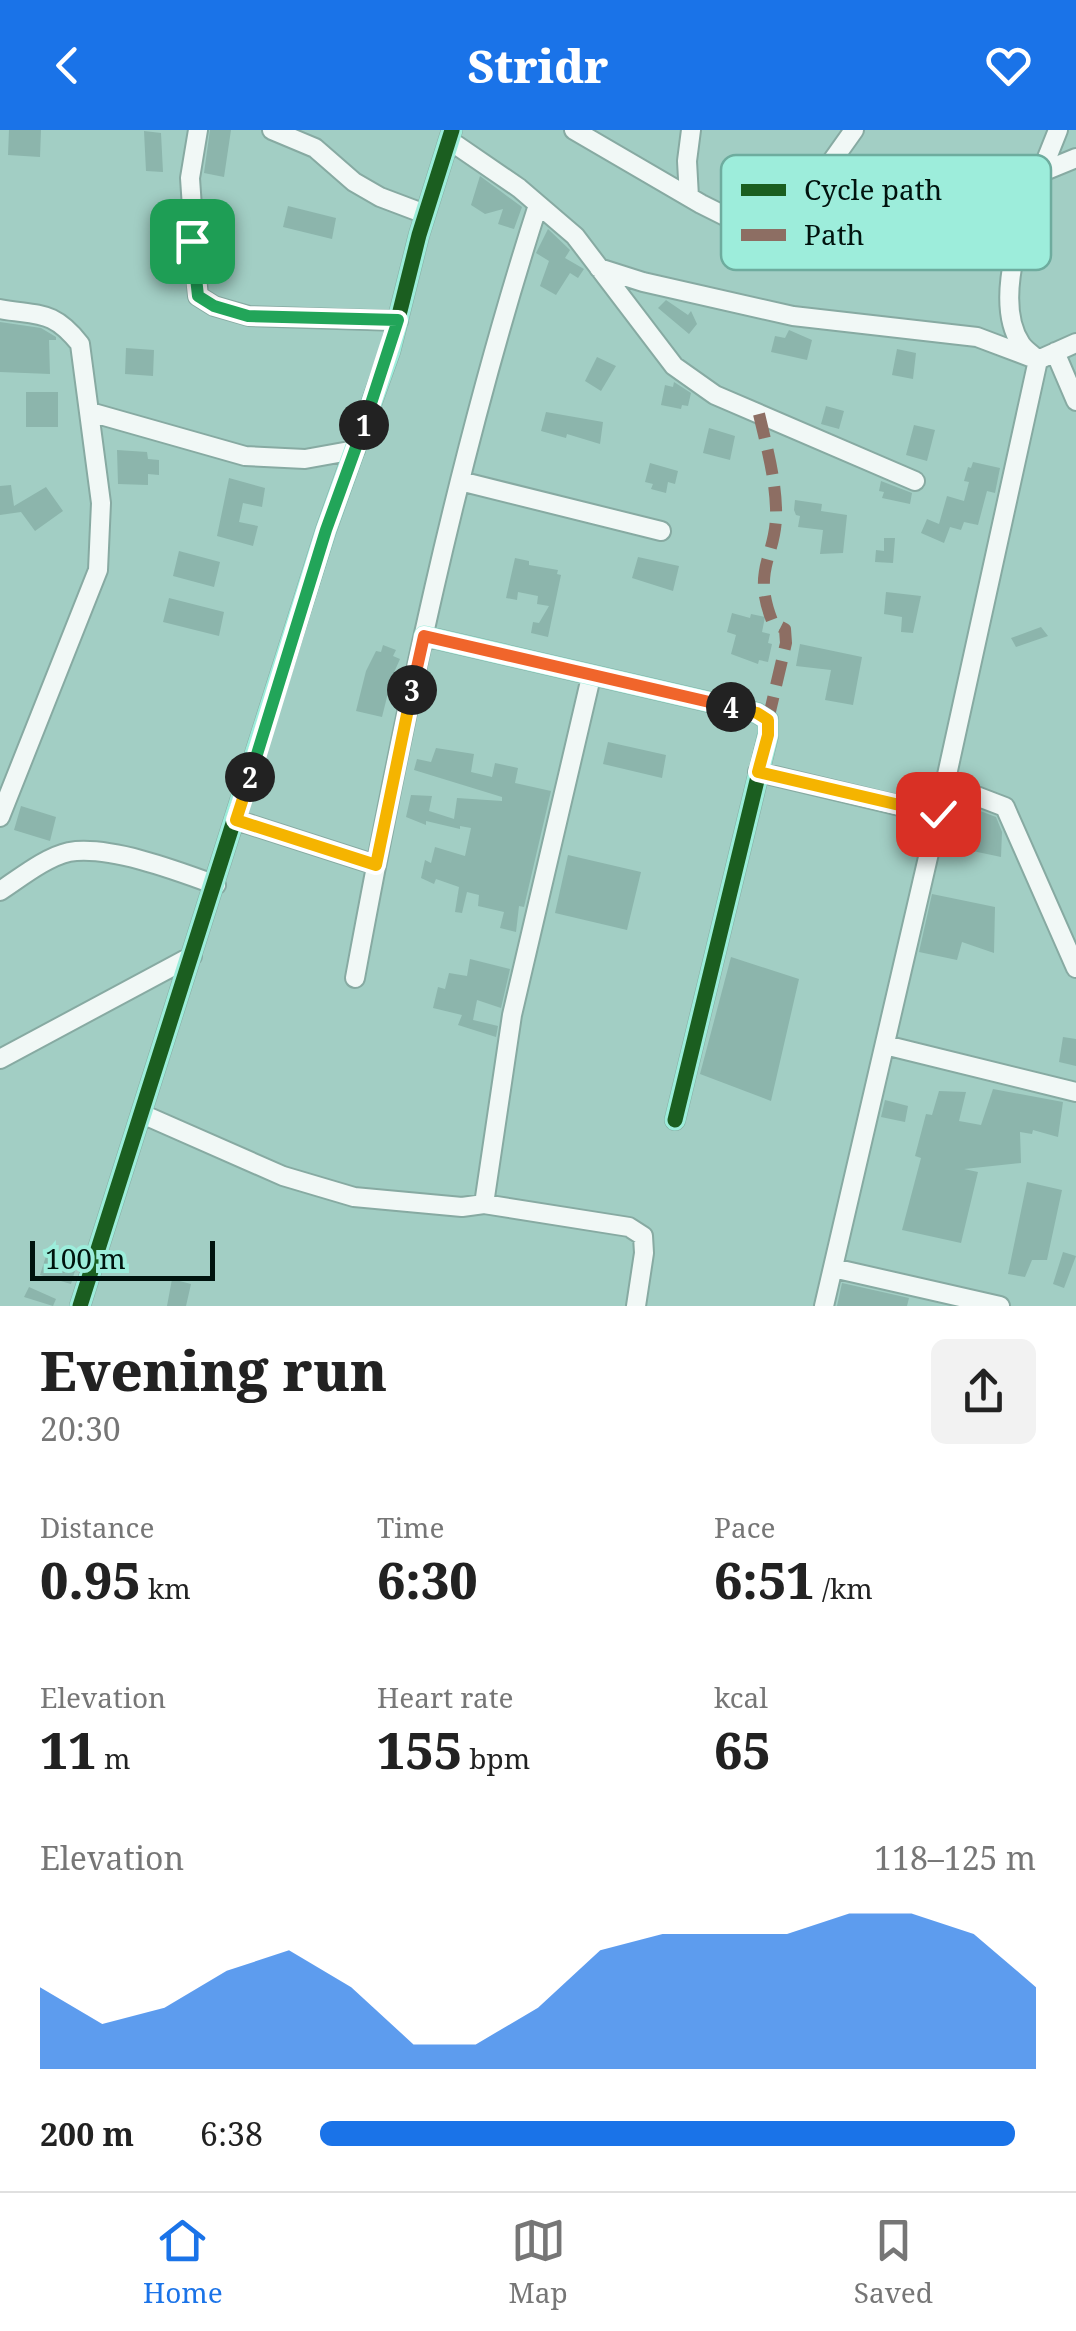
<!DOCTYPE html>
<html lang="en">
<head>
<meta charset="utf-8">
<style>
	:root { --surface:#fff; --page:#f2f2f2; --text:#222; --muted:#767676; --line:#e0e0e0; --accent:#1a73e8 }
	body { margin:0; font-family:"Noto Serif",serif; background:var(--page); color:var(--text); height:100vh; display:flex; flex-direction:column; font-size:38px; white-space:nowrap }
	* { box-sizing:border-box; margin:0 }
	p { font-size:32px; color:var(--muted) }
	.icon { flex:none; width:55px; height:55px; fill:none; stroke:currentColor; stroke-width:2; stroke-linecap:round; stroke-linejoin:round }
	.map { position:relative; height:1176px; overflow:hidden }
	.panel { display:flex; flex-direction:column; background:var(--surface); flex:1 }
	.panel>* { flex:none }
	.scale { position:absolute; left:30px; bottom:25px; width:185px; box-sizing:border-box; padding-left:10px; border:5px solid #00130e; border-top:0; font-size:28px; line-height:35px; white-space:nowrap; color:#00130e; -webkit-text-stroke:8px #9deddb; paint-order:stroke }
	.pin { position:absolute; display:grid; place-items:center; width:85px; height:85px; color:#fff; margin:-42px; border-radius:20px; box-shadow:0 5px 15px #0006 }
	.km { position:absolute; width:50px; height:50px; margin:-25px; border-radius:50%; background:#222; color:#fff; font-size:28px; line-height:50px; text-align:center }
	.round { display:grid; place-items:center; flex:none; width:105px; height:105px; border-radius:15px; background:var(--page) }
	.headline { display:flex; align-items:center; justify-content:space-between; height:170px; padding:0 40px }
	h1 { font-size:55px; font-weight:800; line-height:75px }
	.figures { display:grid; grid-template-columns:repeat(3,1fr); gap:15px; height:170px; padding:10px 40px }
	.figures div { display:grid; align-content:center }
	.figures b { font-size:50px; font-weight:800 }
	.figures small { font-size:28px; font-weight:400 }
	.figures p { font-size:28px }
	.chart { height:280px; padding:20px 40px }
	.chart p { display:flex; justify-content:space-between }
	.chart svg { width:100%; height:180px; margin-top:10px; fill:var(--accent); opacity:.7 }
	ul { padding:0 40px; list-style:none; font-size:32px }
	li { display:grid; grid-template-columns:160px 120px 1fr; align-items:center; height:75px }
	li i { height:25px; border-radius:12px; background:var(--accent) }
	header { display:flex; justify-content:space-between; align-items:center; height:130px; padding:0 40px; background:var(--accent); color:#fff; font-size:45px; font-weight:800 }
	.tabs { display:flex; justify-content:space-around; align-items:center; height:140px; border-top:2px solid var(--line); background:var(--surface); font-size:28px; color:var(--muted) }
	.tabs a { display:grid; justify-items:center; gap:5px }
	.tabs .active { color:var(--accent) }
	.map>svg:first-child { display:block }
	.building { fill:#8cb5ac }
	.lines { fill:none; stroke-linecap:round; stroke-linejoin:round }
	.minor-casing { stroke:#87aaa2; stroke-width:22 }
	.minor { stroke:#f1f8f6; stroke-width:18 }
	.quiet { stroke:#8d6e63; stroke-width:12; stroke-dasharray:25 12; stroke-linecap:butt }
	.cycleway-casing { stroke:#9deddb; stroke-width:21 }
	.cycleway { stroke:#1b5e20; stroke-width:15 }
	.split-1-casing { stroke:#fff; stroke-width:20 }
	.split-2-casing { stroke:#fff; stroke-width:20 }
	.split-3-casing { stroke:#fff; stroke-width:20 }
	.split-4-casing { stroke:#fff; stroke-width:20 }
	.split-5-casing { stroke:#fff; stroke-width:20 }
	.split-1 { stroke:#22a559; stroke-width:12 }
	.split-2 { stroke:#22a559; stroke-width:12 }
	.split-3 { stroke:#f5b400; stroke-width:12 }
	.split-4 { stroke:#f0652b; stroke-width:12 }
	.split-5 { stroke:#f5b400; stroke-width:12 }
	.key { fill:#9deddb; stroke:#6eac9e; stroke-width:2.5 }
	.key-label { font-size:28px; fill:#00130e }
</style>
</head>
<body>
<header><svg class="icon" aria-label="back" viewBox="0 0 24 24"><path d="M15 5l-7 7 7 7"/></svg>Stridr<svg class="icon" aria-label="heart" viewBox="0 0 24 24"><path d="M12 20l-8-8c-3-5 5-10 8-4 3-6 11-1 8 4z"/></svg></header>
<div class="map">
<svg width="1076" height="1176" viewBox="0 0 1076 1176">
	<rect width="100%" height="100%" fill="#a2cec4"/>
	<path class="building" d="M9,0h32l-1,27 -32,-2z
		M210,0h21l-7,47 -20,-4z
		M144,1l17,2 2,39 -17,-1z
		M480,46l42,31 -8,22 -16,-5 5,-15 -18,5 -14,-9z
		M288,76l48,12 -4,21 -49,-12z
		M548,99l22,21 -5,8 19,11 -6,9 -8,-5 -14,22 -16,-9 9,-25 -13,-8z
		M666,170l22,15 3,-4 6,13 -8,10 -31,-26z
		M0,192l41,6 15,9v3h-7l1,34 -50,-2z
		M789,200l23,10 -5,20 -36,-8 4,-16 10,2z
		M126,218l28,2 -1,26 -28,-2z
		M897,219l19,4 -3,26 -21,-4z
		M597,227l19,9 -15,25 -16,-10z
		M674,252l17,11 -3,13 -6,-1 -1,4 -20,-4 4,-20 8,2z
		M26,262h32v35h-32z
		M826,276l18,5 -5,18 -18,-5z
		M546,282l57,10 -3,22 -33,-10 -1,4 -25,-7z
		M914,295l21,5 -8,31 -21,-6z
		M709,298l26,8 -5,24 -27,-7z
		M117,320l30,2 1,7 11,1v15l-11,-1v11l-30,-1z
		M973,332l27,6 -5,25 -8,-2 -9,34 -14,-3 -3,8 -11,-3 -6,16 -23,-10 6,-14 12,5 8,-28 17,5 5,-19 -5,-1 4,-14 3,1z
		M650,333l28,8 -3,13 -7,-2 -2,11 -15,-4 2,-5 -8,-2z
		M229,348l36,10 -3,19 -19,-4 -4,19 19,4 -5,20 -36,-10z
		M881,351l31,12 -2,11 -28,-6 2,-6 -5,-1z
		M11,355l3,21 32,-19 17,24 -28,20 -14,-19 -21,3v-29z
		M795,370l27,4 -1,7 26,4 -4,38 -23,1 3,-24 -25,-3 2,-11 -4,-1 -2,-5z
		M884,408h11l-2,25 -18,-1 1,-12 8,1z
		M179,421l41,11 -6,25 -41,-11z
		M638,427l41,9 -6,25 -41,-13z
		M515,428l14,3v4l29,5 -1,4 4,1 -13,62 -17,-4 2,-11 6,1 10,-17 -12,-2 1,-8 -20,-4 -1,8 -11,-2z
		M886,462l35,4 -8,37 -12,-1 1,-15 -18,-3z
		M169,468l55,14 -5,24 -56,-14z
		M732,483l18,5 1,-4 14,3 -3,15 8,2 -2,9 4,1 -4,18 -9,-2 -1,4 -27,-10 5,-19 -9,-3z
		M1041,497l7,9 -32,11 -5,-9z
		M800,514l62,13 -9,48 -28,-5 6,-30 -35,-4z
		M383,515l13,5 -3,6 7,3 -8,18 -10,40 -26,-6 10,-40 10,-20 5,1z
		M608,612l58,13 -4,23 -59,-14z
		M436,618l38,6 -3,18 21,5 3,-14 23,5 -3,15 36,8 -27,116 -5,-1 -3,26 -16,-4 4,-16 -26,-6 1,-11 -12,-3 -5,21 -7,-1 4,-25 -23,-8 -2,5 -13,-6 4,-18 6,3 4,-16 30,9 6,-28 -11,-2v3l-34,-8v4l-20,-8 5,-22 21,1 -3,15 25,8 3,-21 45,3v-4l-88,-27 3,-11 14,3z
		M954,671l42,16 6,15 -1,25 -33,-7 5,-10 3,-23 -25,-6z
		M21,676l35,11 -6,24 -36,-11z
		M568,725l73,17 -14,58 -72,-17z
		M932,764l63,13 -1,46 -32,-11 -5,18 -38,-8z
		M731,827l68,22 -28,122 -71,-27z
		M470,829l40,10 -9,39 -24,-8 -4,20 25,6 -2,11 -38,-12 4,-10 -29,-7 5,-21 7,2 4,-16 18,3z
		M1063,907l13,2v27l-17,-4z
		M993,959l70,13 -5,35 -25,-7 -1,4 -12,-2 1,31 -57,6 14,3 -17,71 -59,-13 19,-72 -6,-2 11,-42 6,1 7,-24 27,1 -7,29 22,4z
		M885,970l23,6 -3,16 -24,-5z
		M1027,1052l35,8 -15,70h-15l-7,17 -17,-3z
		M1063,1122l13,4 -12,32 -11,-4z
		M46,1126l31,8 -6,20 -31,-9z
		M172,1149l19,5 -5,22h-19z
		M842,1153l67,15 -2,8h-70z
		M29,1157l27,12 -3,7 -29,-9z"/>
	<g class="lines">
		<g class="minor-casing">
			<path id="minor" d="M198,0l-8,48 8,118 16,10 35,10 149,5
				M272,0l43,18 39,34 26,15 45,17
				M574,0l127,74 48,24 19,3 20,-8 66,-93
				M449,10l70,48 56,48 99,130 41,29 200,86
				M1042,42l34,-14
				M689,67l-2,-36 4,-31
				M599,138l44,14 150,34 184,21 61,23c-5,-5 -13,-10 -17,-16 -35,-52 17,-162 37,-214
				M0,179c40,7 53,1 80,35l21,159 -3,67 -98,247
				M1076,213l-38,17 -93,424 60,23 71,161
				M1055,222l21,49
				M90,282l155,44 60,3 50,-9
				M460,351l201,50
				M424,506l333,77 11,7v15l-93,385
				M758,642l180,43
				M236,690l140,45
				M0,761c20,-13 46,-34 69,-39 40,-7 109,19 147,33
				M355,848c48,-260 102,-521 183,-773
				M885,915l191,47
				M0,929l192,-103
				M142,984l141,62 71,21 108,10 22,-3 145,23 14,9 1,17 -8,53
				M484,1074l28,-189 79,-338
				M833,1138l167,38
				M80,1176l246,-776 64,-179 29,-116 33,-105
				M824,1176l121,-522"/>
		</g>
		<use href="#minor" class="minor"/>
		<path class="quiet" d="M759,284c7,30 16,62 17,94 2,49 -26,59 -3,115l12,6 1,14 -18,77"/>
		<g class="cycleway-casing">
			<path id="cycleway" d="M424,506l333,77 11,7v15l-93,385
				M80,1176l246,-776 64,-179 29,-116 33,-105"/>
		</g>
		<use href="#cycleway" class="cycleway"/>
	</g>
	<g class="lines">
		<g class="split-1-casing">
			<path id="split-1" d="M192,111l6,55 16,10 34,10 150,4 -34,105"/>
		</g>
		<g class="split-2-casing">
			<path id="split-2" d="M250,647l76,-247 38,-105"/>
		</g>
		<g class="split-3-casing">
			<path id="split-3" d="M250,647l-14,43 140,45 36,-175"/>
		</g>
		<g class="split-4-casing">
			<path id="split-4" d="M412,560l12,-54 307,71"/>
		</g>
		<g class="split-5-casing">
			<path id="split-5" d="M731,577l26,6 11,7v15l-10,37 180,42"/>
		</g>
		<use href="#split-1" class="split-1"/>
		<use href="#split-2" class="split-2"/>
		<use href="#split-3" class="split-3"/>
		<use href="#split-4" class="split-4"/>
		<use href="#split-5" class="split-5"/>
	</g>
	<rect x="721" y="25" width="330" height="115" rx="15" class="key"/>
	<rect x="741" y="54" width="45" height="12" fill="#1b5e20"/>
	<rect x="741" y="99" width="45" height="12" fill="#8d6e63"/>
	<g class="key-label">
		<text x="804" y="70">Cycle path</text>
		<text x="804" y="115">Path</text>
	</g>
</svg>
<div class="scale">100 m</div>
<div class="pin" style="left:192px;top:111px;background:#1e9e55"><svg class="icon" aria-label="arrive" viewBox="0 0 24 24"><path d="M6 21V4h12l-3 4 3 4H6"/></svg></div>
<div class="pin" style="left:938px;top:684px;background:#d93025"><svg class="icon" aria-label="check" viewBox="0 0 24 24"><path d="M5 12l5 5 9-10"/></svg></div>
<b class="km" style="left:364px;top:295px">1</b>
<b class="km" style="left:250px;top:647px">2</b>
<b class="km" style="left:412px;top:560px">3</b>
<b class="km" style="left:731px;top:577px">4</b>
</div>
<section class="panel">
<div class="headline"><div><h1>Evening run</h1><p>20:30</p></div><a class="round"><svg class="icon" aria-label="share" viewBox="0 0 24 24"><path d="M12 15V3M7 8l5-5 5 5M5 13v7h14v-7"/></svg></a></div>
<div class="figures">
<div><p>Distance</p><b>0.95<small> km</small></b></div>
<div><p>Time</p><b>6:30</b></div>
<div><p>Pace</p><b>6:51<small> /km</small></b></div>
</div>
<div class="figures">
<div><p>Elevation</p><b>11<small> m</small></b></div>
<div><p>Heart rate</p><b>155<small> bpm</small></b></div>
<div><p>kcal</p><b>65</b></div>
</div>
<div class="chart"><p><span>Elevation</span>118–125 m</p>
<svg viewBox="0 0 160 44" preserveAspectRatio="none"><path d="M0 44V24L10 33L20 29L30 20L40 15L50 24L60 38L70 38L80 29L90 15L100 11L110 11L120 11L130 6L140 6L150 11L160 24V44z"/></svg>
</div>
<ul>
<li><b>200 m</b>6:38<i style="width:97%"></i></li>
</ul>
</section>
<nav class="tabs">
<a class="active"><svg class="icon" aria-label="home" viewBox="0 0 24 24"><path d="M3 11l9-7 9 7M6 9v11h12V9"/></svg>Home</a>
<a><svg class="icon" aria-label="map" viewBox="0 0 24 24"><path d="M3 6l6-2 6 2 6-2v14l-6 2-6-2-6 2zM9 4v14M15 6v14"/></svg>Map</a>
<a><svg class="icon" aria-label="saved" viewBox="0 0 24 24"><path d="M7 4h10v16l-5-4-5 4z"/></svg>Saved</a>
</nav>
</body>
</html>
